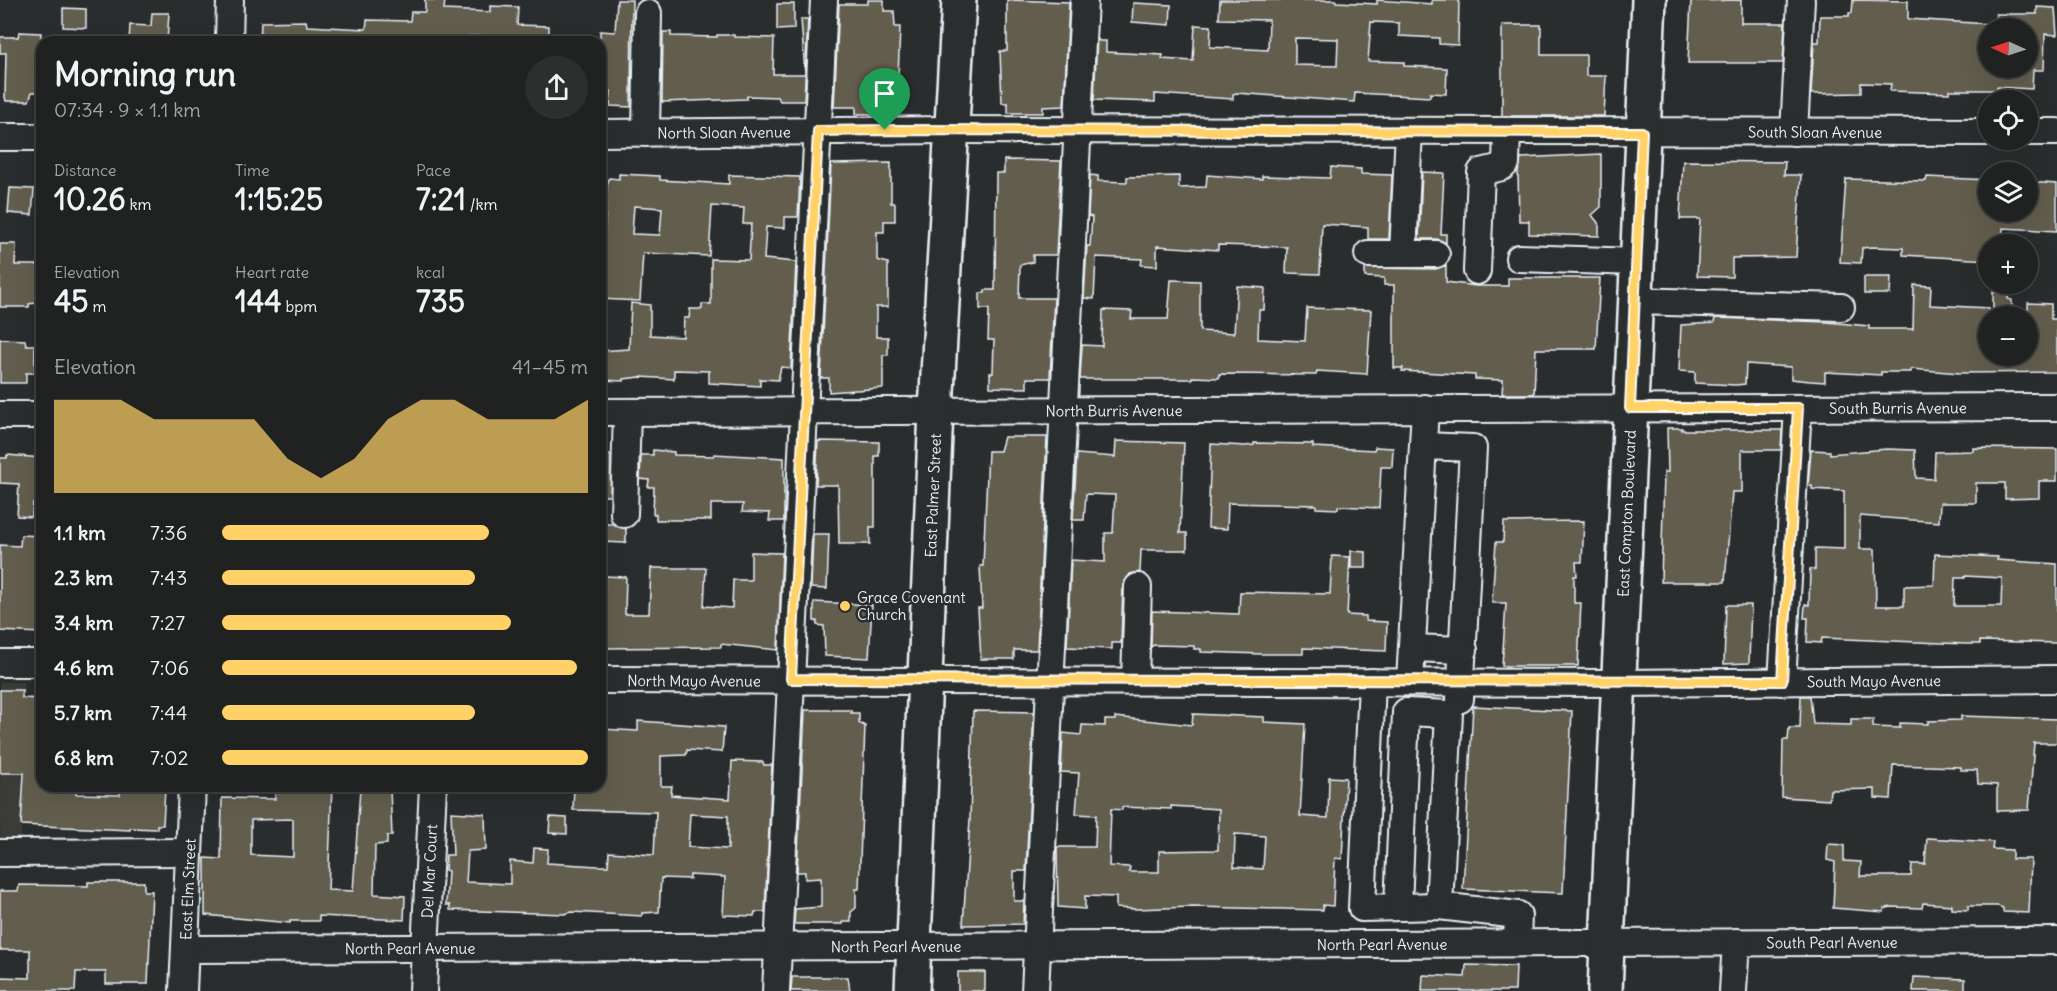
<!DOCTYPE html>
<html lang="en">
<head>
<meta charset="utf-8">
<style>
	:root { --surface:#202222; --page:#2d2f2f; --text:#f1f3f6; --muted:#a2a4a5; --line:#3d3f40; --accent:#ffd166 }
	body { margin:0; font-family:Delius,sans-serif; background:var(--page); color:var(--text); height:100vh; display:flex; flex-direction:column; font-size:22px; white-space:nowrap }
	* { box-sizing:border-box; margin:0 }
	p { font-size:20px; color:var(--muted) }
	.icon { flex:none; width:33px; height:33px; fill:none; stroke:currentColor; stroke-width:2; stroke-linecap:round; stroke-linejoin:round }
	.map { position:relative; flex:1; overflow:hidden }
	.panel { position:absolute; left:36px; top:36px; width:570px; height:756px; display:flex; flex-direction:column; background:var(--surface); border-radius:18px; box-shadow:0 6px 24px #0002,0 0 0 2px var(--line) }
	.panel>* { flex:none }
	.needle { width:39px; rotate:273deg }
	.fabs { position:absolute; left:1978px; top:18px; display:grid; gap:12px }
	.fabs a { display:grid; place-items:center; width:60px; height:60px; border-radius:50%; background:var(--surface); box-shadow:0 6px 24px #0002,0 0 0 2px var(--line); font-size:30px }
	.pin { position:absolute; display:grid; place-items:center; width:51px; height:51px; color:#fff; margin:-62px -26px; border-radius:50% 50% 50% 0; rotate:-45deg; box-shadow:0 0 6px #0007 }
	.pin .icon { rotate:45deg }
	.round { display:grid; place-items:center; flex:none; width:63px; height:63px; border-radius:32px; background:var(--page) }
	.overview { display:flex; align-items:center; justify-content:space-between; height:102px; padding:0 18px }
	h1 { font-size:33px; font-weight:700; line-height:45px }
	.stats { display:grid; grid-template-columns:repeat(3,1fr); gap:9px; height:102px; padding:6px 18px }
	.stats div { display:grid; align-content:center }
	.stats b { font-size:30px; font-weight:700 }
	.stats small { font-size:16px; font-weight:400 }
	.stats p { font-size:16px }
	.chart { height:168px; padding:12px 18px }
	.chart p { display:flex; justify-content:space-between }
	.chart svg { width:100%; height:108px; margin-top:6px; fill:var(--accent); opacity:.7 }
	ul { padding:0 18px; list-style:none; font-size:20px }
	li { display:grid; grid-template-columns:96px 72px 1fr; align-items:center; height:45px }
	li i { height:15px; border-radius:8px; background:var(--accent) }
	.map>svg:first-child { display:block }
	.built { fill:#3b3b37 }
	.building { fill:#645d4d; stroke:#e8f1f8; stroke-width:1.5; fill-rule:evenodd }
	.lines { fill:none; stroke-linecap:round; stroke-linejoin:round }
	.minor-casing { stroke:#e8f1f8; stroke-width:30 }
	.major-casing { stroke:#e8f1f8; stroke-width:38 }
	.minor { stroke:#2a2d2e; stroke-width:26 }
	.major { stroke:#2a2d2e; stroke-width:33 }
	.route-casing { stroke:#fff; stroke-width:12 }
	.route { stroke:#ffd166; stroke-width:8 }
	.poi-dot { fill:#ffd166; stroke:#2a2d2e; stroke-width:2 }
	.labels { text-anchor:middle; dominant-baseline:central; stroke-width:5; stroke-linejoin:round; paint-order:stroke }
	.street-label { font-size:15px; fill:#e8f1f8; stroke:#2a2d2e }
	.poi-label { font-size:15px; fill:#e8f1f8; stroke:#2a2d2e; text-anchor:start }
</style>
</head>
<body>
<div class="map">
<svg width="2057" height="991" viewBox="0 0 2057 991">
	<rect width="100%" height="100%" fill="#2a2d2e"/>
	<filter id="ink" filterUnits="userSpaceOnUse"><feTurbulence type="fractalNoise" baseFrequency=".0167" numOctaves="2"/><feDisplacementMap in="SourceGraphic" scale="12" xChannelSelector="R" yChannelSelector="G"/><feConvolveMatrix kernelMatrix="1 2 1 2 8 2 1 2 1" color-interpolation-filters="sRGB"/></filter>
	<g filter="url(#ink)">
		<path class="built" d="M0,682h24l-3,158h-21z"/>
		<path class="building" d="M425,0h20l-1,10 46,2v-6l28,1 -1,18 32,1v16h-50l1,-5 -31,-1v6h-209l1,-20 45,-1 1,5 59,3 1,-9 43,1 1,-9h14z
			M617,0h15l-1,107 -21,-1 1,-15h-11v-60l15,1z
			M868,0h16v11h10l1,16h5l-3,76h-6v11h-35v-7h-22l5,-103h29z
			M1007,0l62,2 -5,104 -21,1v6h-35v-10h-6l-2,-52h7z
			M1220,0h116v2l41,2v-4l55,4v-4h27l-1,45 -19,-1v-6l-40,-2v-13l-28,-1 -3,39 36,1v4l43,2 -1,26 -16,-1v4l-75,-4 -1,9 -118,-9 -3,1v5l-78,-5v8l-61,-2 3,-63 2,4h7v11l57,3 -1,4 31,2 2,-36 16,1 -1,21 58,3 1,-30 -50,-1zM1295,38l43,1 -1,27 -42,-1z
			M1741,0v23h44l-2,40h-95l3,-62z
			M1853,0l55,1v18l81,5v44h39v-40h-32v-14h41v-7l18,1 2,27 -12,-1 -1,36h-11l-1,19 -35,-2v3h-48v3l-59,-2 1,-7 -30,-1v10l-50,1 3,-52h5l1,-26h29v-3h3z
			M1133,3l38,2 -1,20 -38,-3z
			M777,4h17v25l-17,1z
			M63,8l23,1v19l-23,-1z
			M152,13h17l-2,29h-38l1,-17 21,1z
			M801,19h7l-4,82h-24l-2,-4 -31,-1v3l-85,3 1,-70h8v4l46,1v-2h17v2l40,1 -1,36h32z
			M1502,25h39v30h45v21h20l-2,40h-102z
			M19,32l22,1 -3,59h-6l-3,9h-23l-1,-4 1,-44h-6v-16h18z
			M1601,154v53l-9,8 7,9v12l-70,-2v-13h-10l-1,-50 3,-13z
			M1004,160l57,1 -5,94h-23v7l-13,3 -1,33h35l-4,80h-23v10l-37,-1v-14h3l1,-33h-6l1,-31h-9v-16h5v-3h10l1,-117h8z
			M1683,161l102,1 -1,13h17l-5,82 -64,1v19l-35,-1 3,-57h-20z
			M891,163v40h4v18h-11v11h-7v28l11,3v44h-12v30h12v18h-5v33l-54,4v-14h-8l10,-214z
			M1331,167l30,2v5l31,1 -3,64h-21v-12l-46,-3 -2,50 -34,-1 1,-26 -69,-2v5l-61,-4v20l-16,-1 1,-6 -46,-2 -2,42 -10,-1 3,-52h3l2,-29 -4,-1 2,-41 8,1v5l29,1v-5l52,-1v12l27,-1 1,-12 55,4v-3l68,2z
			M1422,172l22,1 -3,61h5v9l-9,-4h-18z
			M619,174l41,2v4l69,4v-9l71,2 -2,40h-13v11l-19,-1 -2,32 32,3 -5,106 -10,-1 -3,13 -18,-1v7l-51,-3v-12l-35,-1v9l-34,-2 -16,2v2l-24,-1v-29l29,-2 2,-46 19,2v30l33,2 1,-19h5l1,-9h12v-5h9v-45l38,1 2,-36h-8l1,-16 -32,-2 -3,50 -66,-3 -3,48 -40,-2v-62h4l3,-52 2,-7 10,1zM634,206l28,2 -2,27 -28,-1z
			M1927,177l62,3v32h39v-30l29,2v47l-54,-3 -1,16h-13v16l-86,-5v-7l-31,-1 -10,1 -1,15 -21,-1 6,-83 80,2z
			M10,188l24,1 -2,26 -24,-2z
			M0,244h16l-1,21h27v37l-13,2v3h-29z
			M1446,265v17l30,4h32v-8h92l-4,71h-60l-2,45h-32l1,-14 -28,-1v-4l-73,-4 1,-3h-9v-83h-10v-7l-19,-1v-9l71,1z
			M1864,277h27l-1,17h-26z
			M1171,280l29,1v50l34,2 3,-47 28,2 -1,22h-5l-1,29 47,2 2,-33 64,2 -4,64 -50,-3 -1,4 -97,-1v4l-27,-1v2h-112l2,-34 20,1 1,-36 29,1 -1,8h37z
			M1914,285l17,1 -1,19 59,3v48h39v-53l23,1v15h6v53l-97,1 -49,-4v3h-30v3l-56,-3v10l-15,-1 -19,-2v-12l-45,-3 -1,20 -9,1 -41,-2v-11l-16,-1 2,-46 33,-2 1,-5 112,4 42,4v3h44z
			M1993,292l15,1v6l4,1v14h-19z
			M0,339l25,1 1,5h9v28h-9v10h-26z
			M1667,428h15v2h100l-1,20h-39v42h-10l-7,90h-64l3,-110h4z
			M1004,437h43l-10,213h-23v9h-33l-3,-51h4l-2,-42h3l5,-115h12z
			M818,441l61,1v14h-4v71h-5v17h-31l-1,-59h-22z
			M1116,441l68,2 -4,90h7v17h-46l-1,22 -10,2 -7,12 -2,57h-9v6l-45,-2 4,-87 34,2v-29h8l2,-38 -29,-1 -2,26h-11l4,-66 38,3z
			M1254,443l59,1v3l61,3 1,-3 18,1 -1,19h-11l-2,41 -41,-2v3l-22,-1v-3l-88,-2 -1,26 -19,-1 3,-84 34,2 9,-1z
			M1973,448l84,1v32h-18v17l-34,1v-16h-29v20h-36l-1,19 -79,-6v33h15l1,57h28v-20l30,-1 1,-31 63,3 -1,3 60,4v79l-77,-2v3h-15l-143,-6 -1,5 -14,-1 1,-24h-4l1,-14 4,1 1,-36 5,1v-22l29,1v-58l-32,-2v-3h-4l3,-36 19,1v3l57,-5 28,1 1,28 18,1 1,-27 38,-1zM1965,576l37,2 -1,28h-47l1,-28h10z
			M653,450l21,2v3l40,1v-2l70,4v63h-15l1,-8 -28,-1 1,-8h-32v16h-55v-6h-3l1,-27h-6l1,-7 -9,-1 1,-24h12z
			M7,455l35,3v45h-9l-1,14 -15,-1 2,-32 -19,-1v-25h7z
			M600,455h11l-1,41h-10z
			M1584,521l-2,41h-6l1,14h-3v27h7l-3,63h-76l4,-63h-14l4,-61h7l1,-20z
			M600,524h14l12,5v14l-26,-1z
			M813,534h16l-2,55 -16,-1z
			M21,535l21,1v97l-42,-2v-86l20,1z
			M1351,551l15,1v16h-15z
			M751,552l31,1 -4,97 -57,-6v3l-121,1v-29h3l2,-43 21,1 -1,37h24l2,-46h55l-2,38 28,2 1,-28h18z
			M1332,556l18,1 -3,58 19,1v5l21,1 -1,29 -83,-3v6h-41l-61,-2v-3h-7v-3l-40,-1 -3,2 1,-36 87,3 1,-22 90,2z
			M814,602l58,3 -3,53 -44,-2 -1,-30 -7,-1v-4h-3z
			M1726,605h25l-2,58 -25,1z
			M0,690h22v8l20,1v87l34,1v7l44,1v-9l45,2 -2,37h-6v4l-27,-1v2l-109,-5 3,-52h-24z
			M1801,696h9l3,28 38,1v-6h22v8l27,1v-5l28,1v-3l33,-1v-4l96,3v24h-23l-5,67 -32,1v-26l-19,-1 -1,-14h-16v-3l-68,-2 -2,34 -16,-1v-9l-45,1 -1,10 -47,-3 1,-57h5l1,-12h11z
			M1473,706l99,5 -9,182 -100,-4z
			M805,710h46v3h8v10l6,3 -6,163h-3v19l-5,4v10h-8v2h-49l1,-15 26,-2v-29l-16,1v-7h-8z
			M973,711l61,1 -8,159h-12v30h10l-1,23 -60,1 7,-105z
			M1193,714l71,3v5l41,2 -5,92 28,2 1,-41 17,1 -4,81 -7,-1 -2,48 -10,-1v5l-130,-3 -58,2 -19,-1v-11l-31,-1v13l-27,-2 -1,-60h38l1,-32 -20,-1 3,-41 -18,-1 2,-39 18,2 1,-10 23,1v-6h10v-3l77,8zM1171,806l48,3 -1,41 -59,1v21h-30l1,-5 -21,-1 2,-57 11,1v-3l49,2zM1235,834l30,2 -2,33 -29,-2z
			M638,721l86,6 -2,25 -35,-2 -1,5 -25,1v30h11l-1,9 59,4 2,-38 31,1 1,3h8l-7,147h-10l-1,4 -31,-1 2,-38 -35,-2v4l-29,-1 -2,34 -17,1v3l-70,-4 -8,2 -114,-4v-5h-4l2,-34 -3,-1 1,-15h7l-2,-43 34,2 1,36 -18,1 -2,31 44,2v-23l23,2 1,-15 14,1 -1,14 51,3h10l1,-14 45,3 2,-43 -83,-2 1,-24h26v-57l38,2zM690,814l38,2v33l-40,-2z
			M275,786h57l-4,104 25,1 7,-102h30l2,47h-5v8l-12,1 -1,49 31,2 -1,24 -85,-4v5h-29v2l-85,-8v-57l16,1 1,-61 53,1zM293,819v38l-42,-2v-35z
			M550,817l17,1v16l-18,-1z
			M1927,838l66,4 -1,7 20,1v9h19l-2,54 -26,-1v-4l-5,-2h-30v4l-16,-1v-4l-29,-2 -1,5 -31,-1 -7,2v3l-51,-4 2,-46 -8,-2 1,-16 16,1v16l17,1 -1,14h51l1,-12h13z
			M88,882h56v9h8l-4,93h-42v-12h-30l-1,19h-75v-14l30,1v-28h-30v-59h18l1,-6 69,1z
			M1466,965l50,1 -1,25h-93l1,-16 42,2z
			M958,972h27v19h-27z
			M792,977h56l2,14h-59z
			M1914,977l51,2v12h-52z"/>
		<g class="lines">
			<g class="minor-casing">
				<g id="minor">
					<path d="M229,42l1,-42"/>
					<path d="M1794,132l7,-132"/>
					<path d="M2028,132h29"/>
					<path id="s1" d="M600,133l351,-3 1038,2"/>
					<path d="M646,133l2,-120"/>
					<path d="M0,137h42"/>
					<path d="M1403,253l6,-122"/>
					<path d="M1368,254h68"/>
					<path d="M1519,258l118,4"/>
					<path d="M1477,271l4,-99 21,-5 4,-4 1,-31"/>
					<path d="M1635,301l206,6"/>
					<path id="s2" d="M600,412l1457,-5"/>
					<path d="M0,415h42"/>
					<path d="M1424,446l49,2 -13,251"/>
					<path d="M624,514l3,-102"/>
					<path d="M1412,648l52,2"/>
					<path d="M0,663h42"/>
					<path id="s3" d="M600,680l1017,3 440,-4"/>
					<path d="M1135,680l3,-93"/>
					<path d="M1372,682l-10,226 77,-2 79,9 -1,27"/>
					<path d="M1410,682l15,-274"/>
					<path d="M1782,682l16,-274"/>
					<path d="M0,853l188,-1"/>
					<path d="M1398,907l8,-195 43,2 -10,192"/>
					<path id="s4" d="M185,949l1872,-8"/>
					<path id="s5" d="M183,991l9,-205"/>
					<path id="s6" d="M423,991l10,-205"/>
					<path d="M776,991l48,-991"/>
					<path d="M1035,991l49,-991"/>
					<path d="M1733,991l3,-49"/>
				</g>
			</g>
			<g class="major-casing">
				<g id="major">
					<path id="s7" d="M912,991l24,-581 23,-410"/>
					<path id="s8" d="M1605,991l44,-991"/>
				</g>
			</g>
			<use href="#minor" class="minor"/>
			<use href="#major" class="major"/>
		</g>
	</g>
	<g class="lines" filter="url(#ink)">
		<g class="route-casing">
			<path id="route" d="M885,130l757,2 -12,276h168l-16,273 -991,-2 27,-548z"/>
		</g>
		<use href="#route" class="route"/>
	</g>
	<circle class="poi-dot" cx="845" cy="606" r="6"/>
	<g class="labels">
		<g class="street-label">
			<text stroke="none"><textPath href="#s1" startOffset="124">North Sloan Avenue</textPath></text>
			<text stroke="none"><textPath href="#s1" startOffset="1215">South Sloan Avenue</textPath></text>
			<text stroke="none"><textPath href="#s2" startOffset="1298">South Burris Avenue</textPath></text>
			<text stroke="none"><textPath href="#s2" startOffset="514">North Burris Avenue</textPath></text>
			<text stroke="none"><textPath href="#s7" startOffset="496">East Palmer Street</textPath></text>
			<text stroke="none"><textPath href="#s8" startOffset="478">East Compton Boulevard</textPath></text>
			<text stroke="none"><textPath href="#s3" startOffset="94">North Mayo Avenue</textPath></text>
			<text stroke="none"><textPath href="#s3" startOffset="1274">South Mayo Avenue</textPath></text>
			<text stroke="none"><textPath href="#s6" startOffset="120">Del Mar Court</textPath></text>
			<text stroke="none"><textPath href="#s5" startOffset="102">East Elm Street</textPath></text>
			<text stroke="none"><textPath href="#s4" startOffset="1647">South Pearl Avenue</textPath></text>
			<text stroke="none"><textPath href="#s4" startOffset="1197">North Pearl Avenue</textPath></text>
			<text stroke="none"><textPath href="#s4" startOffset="711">North Pearl Avenue</textPath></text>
			<text stroke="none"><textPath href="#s4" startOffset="225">North Pearl Avenue</textPath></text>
		</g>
		<g class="poi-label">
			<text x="857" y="597">Grace Covenant<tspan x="857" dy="17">Church</tspan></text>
		</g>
	</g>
</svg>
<div class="fabs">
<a><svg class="needle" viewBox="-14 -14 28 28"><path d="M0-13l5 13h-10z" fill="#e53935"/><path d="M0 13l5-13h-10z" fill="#a2a4a5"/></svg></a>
<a><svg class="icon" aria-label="locate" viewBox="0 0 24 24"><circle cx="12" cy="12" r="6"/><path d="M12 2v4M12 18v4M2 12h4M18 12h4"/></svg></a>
<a><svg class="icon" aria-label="layers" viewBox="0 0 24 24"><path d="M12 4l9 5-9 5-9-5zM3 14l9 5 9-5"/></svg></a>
<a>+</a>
<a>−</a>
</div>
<div class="pin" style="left:885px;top:130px;background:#1e9e55"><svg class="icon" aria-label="arrive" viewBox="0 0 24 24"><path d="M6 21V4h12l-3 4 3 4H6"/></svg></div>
<section class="panel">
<div class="overview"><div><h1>Morning run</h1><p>07:34 · 9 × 1.1 km</p></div><a class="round"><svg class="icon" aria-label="share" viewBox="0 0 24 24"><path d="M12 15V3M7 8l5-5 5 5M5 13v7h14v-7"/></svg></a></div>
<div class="stats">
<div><p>Distance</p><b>10.26<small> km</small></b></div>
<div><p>Time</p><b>1:15:25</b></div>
<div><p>Pace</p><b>7:21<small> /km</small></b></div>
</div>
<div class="stats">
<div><p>Elevation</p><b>45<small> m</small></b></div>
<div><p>Heart rate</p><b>144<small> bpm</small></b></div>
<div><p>kcal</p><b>735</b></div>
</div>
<div class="chart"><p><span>Elevation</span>41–45 m</p>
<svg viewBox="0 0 160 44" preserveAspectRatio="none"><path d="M0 44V6L10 6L20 6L30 14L40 14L50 14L60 14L70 30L80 38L90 30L100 14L110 6L120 6L130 14L140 14L150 14L160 6V44z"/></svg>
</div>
<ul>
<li><b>1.1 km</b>7:36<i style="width:73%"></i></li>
<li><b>2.3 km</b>7:43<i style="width:69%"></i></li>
<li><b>3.4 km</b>7:27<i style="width:79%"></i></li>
<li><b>4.6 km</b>7:06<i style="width:97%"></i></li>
<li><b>5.7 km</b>7:44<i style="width:69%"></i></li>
<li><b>6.8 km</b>7:02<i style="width:100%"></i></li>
</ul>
</section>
</div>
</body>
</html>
